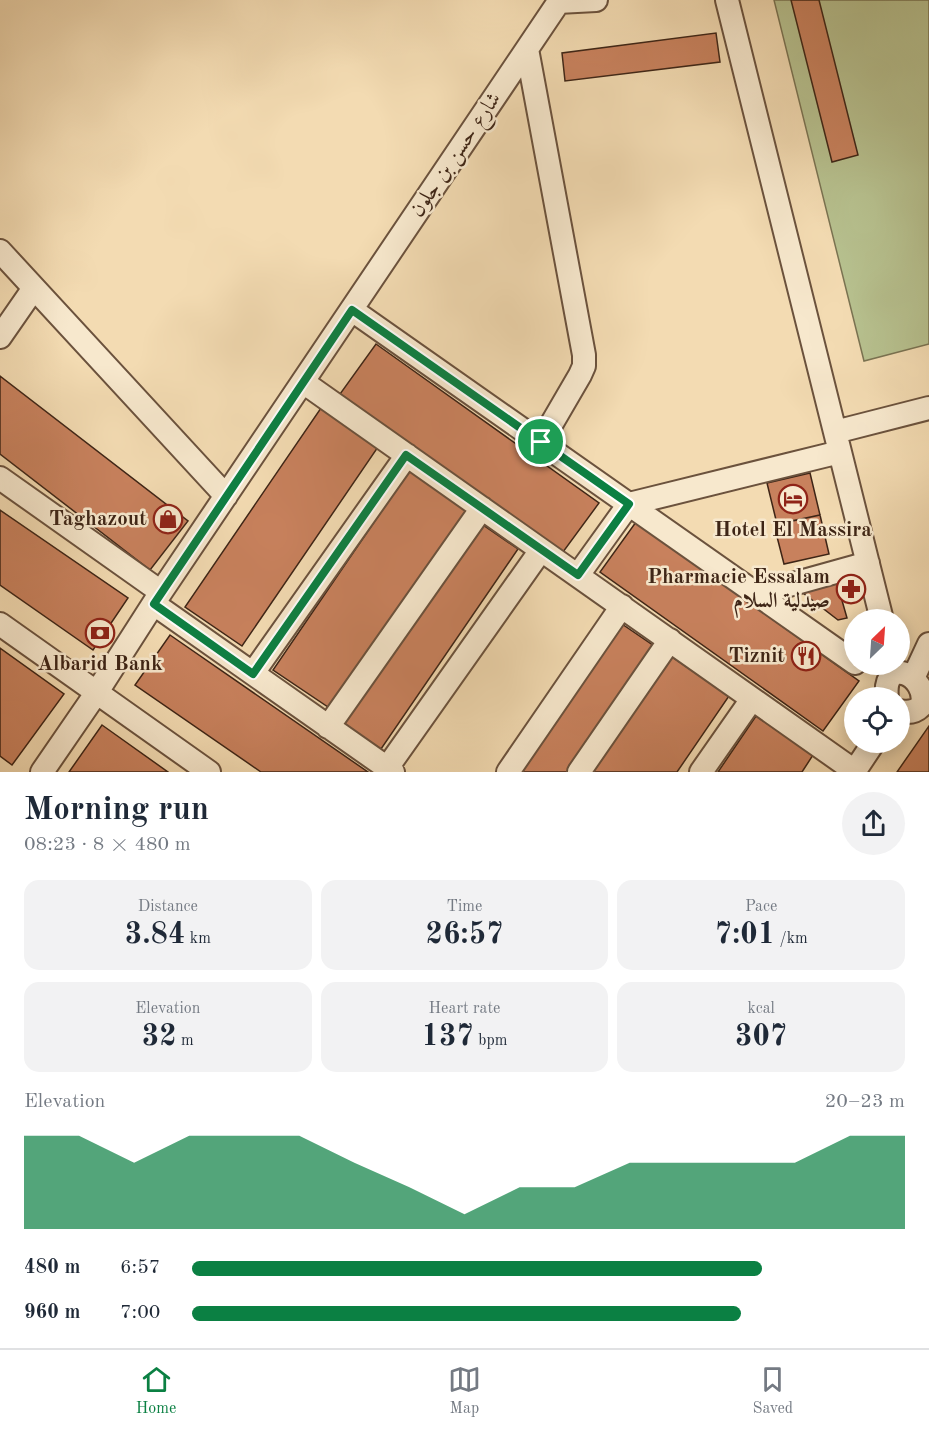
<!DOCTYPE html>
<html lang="en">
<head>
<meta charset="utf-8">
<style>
	:root { --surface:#fff; --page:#f2f2f3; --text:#1f2937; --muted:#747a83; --line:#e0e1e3; --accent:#0b8043 }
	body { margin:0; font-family:"Old Standard TT",Amiri,serif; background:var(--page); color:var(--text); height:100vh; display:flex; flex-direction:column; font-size:22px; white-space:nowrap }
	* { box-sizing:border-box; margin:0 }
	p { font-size:20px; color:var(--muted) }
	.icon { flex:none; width:33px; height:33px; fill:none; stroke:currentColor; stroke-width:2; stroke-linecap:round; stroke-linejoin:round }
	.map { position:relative; height:772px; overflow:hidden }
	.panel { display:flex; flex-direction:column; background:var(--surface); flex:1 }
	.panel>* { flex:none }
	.needle { width:39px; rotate:25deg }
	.fabs { position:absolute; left:844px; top:609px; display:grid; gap:12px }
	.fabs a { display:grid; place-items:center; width:66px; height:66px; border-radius:50%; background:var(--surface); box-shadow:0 3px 15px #0003; font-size:30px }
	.pin { position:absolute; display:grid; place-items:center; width:51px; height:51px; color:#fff; margin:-26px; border:3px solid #fff; border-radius:50%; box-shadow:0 2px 6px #0007 }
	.round { display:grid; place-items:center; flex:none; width:63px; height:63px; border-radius:32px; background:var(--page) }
	.summary { display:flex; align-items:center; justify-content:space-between; height:102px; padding:0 24px }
	h1 { font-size:33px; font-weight:700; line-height:45px }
	.stats { display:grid; grid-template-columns:repeat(3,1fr); gap:9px; height:102px; padding:6px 24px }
	.stats div { display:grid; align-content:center; border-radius:15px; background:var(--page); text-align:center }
	.stats b { font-size:30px; font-weight:700 }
	.stats small { font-size:16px; font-weight:400 }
	.stats p { font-size:16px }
	.chart { height:168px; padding:12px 24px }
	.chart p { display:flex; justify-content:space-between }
	.chart svg { width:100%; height:108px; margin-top:6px; fill:var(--accent); opacity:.7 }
	ul { padding:0 24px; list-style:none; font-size:20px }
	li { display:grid; grid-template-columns:96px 72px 1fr; align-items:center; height:45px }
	li i { height:15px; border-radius:8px; background:var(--accent) }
	.menu { display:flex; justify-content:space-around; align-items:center; height:84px; border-top:2px solid var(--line); background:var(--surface); font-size:16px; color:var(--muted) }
	.menu a { display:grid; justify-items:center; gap:3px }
	.menu .active { color:var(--accent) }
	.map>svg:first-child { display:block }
	.green { fill:#b7c18f; stroke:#7a7352; stroke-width:1.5 }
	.building { fill:#c8815d; stroke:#3e2516; stroke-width:1.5 }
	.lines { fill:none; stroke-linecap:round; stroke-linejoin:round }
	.minor-casing { stroke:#6b523d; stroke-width:26 }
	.minor { stroke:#f7e8cd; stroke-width:22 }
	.route-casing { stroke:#fff; stroke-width:12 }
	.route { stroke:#0b8043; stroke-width:8 }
	.labels { text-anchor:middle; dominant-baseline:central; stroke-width:5; stroke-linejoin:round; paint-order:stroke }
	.street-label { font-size:21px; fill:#3e2516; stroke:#f7e8cd }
	.poi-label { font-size:21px; font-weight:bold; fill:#3e2516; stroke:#f7e8cd; text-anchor:end }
</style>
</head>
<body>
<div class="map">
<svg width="929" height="772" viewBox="0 0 929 772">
	<rect width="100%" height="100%" fill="#f3dbb2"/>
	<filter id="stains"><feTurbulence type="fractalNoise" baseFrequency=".00333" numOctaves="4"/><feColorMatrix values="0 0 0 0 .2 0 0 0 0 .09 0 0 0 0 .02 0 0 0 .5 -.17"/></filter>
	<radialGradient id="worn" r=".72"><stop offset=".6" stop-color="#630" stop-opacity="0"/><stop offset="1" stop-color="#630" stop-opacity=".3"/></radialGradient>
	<path class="green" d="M774,0h155v344l-65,17z"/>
	<path class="building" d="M791,0h28l39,155 -26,7z
		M716,33l4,29 -155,19 -3,-28z
		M376,344l223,159 -36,49 -223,-158z
		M0,376l188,145 -38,49 -150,-116z
		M321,408l57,39 -136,199 -57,-39z
		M409,471l58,39 -136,199 -58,-39z
		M810,473l10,42 -43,9 -10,-41z
		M0,510l128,88 -35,52 -93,-65z
		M820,515l9,39 -45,10 -10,-39z
		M636,522l223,159 -36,50 -223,-159z
		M480,523l38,26 -137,200 -38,-26z
		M835,576l12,42 -9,2 -44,-34z
		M619,622l38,26 -85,124h-56z
		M170,635l198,137h-107l-126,-87z
		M0,648l64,46 -52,71 -12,-9z
		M672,657l57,39 -52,76h-84z
		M756,716l57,39 -11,17h-84z
		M102,725l66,47h-99z
		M929,726v46h-32z"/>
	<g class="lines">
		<g class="minor-casing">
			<path id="minor" d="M727,0l155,620
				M558,2l38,-2
				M527,49l57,306v11l-4,9 -39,67
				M0,251l226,245
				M352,310l503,353
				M0,337l34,-49
				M303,382l553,390
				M835,432l94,-24
				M0,478l161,114
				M578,575l51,-71 211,-52
				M757,594l111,-31
				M154,604l239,168
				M0,624l209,148
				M253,673l154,-218
				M915,674l14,-30
				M887,698c-5,-45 42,-22 35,7 -6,7 -14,8 -22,6
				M328,727l154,-219
				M387,768l154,-218
				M42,772l55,-80 64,-100 399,-592
				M508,772l114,-166
				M579,772l91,-132
				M701,772l51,-73
				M854,772l20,-30"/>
		</g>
		<use href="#minor" class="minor"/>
	</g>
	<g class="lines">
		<g class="route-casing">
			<path id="route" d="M352,310l277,194 -51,71 -172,-120 -153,219 -99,-70z"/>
		</g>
		<use href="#route" class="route"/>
	</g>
	<defs>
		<g id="hotel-ring" transform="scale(1.5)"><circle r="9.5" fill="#f7e8cd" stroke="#8f2418" stroke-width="1.5"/><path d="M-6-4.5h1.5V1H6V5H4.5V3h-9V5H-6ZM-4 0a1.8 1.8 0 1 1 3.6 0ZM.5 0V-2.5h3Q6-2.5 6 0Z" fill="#8f2418"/></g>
		<g id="shop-ring" transform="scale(1.5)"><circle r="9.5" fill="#f7e8cd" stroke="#8f2418" stroke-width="1.5"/><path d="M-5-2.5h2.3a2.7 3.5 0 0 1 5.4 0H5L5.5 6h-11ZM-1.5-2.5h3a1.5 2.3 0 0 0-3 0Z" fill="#8f2418"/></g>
		<g id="pharmacy-ring" transform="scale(1.5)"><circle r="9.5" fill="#f7e8cd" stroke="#8f2418" stroke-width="1.5"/><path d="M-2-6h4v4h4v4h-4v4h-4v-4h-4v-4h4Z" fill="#8f2418"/></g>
		<g id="bank-ring" transform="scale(1.5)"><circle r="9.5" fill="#f7e8cd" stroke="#8f2418" stroke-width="1.5"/><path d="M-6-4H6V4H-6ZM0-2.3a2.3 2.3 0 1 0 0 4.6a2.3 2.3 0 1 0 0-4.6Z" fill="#8f2418"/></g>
		<g id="restaurant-ring" transform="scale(1.5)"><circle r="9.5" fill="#f7e8cd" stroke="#8f2418" stroke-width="1.5"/><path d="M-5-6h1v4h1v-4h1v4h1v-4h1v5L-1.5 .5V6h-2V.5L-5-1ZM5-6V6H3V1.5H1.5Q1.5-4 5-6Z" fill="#8f2418"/></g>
	</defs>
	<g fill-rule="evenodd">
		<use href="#hotel-ring" x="793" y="499"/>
		<use href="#shop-ring" x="168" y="519"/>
		<use href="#pharmacy-ring" x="851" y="589"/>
		<use href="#bank-ring" x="100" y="633"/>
		<use href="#restaurant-ring" x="806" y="656"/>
	</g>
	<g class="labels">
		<g class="street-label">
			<text transform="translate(456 155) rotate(-56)">شارع حسن بن جلون</text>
		</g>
		<g class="poi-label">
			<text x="147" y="519">Taghazout</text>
			<text x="793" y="530" text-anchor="middle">Hotel El Massira</text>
			<text x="830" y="577">Pharmacie Essalam<tspan x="830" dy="24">صيدلية السلام</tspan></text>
			<text x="785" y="656">Tiznit</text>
			<text x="100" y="664" text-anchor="middle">Albarid Bank</text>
		</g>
	</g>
	<rect width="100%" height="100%" filter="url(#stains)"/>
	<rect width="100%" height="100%" fill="url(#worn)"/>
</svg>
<div class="fabs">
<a><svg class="needle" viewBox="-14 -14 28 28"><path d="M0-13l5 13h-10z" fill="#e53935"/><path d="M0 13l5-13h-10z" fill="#747a83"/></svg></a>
<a><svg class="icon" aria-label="locate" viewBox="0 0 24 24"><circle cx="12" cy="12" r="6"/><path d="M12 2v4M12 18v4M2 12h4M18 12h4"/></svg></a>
</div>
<div class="pin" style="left:541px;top:442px;background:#1e9e55"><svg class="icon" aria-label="arrive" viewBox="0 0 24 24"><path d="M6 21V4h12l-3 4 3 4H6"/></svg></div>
</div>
<section class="panel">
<div class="summary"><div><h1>Morning run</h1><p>08:23 · 8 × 480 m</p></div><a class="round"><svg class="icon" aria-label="share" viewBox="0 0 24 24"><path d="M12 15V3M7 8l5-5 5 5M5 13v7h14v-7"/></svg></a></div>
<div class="stats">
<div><p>Distance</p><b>3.84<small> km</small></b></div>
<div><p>Time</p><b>26:57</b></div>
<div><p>Pace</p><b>7:01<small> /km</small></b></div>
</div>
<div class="stats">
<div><p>Elevation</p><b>32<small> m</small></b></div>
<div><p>Heart rate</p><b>137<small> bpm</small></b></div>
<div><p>kcal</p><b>307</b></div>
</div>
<div class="chart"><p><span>Elevation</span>20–23 m</p>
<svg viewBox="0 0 160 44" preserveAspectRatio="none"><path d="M0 44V6L10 6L20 17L30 6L40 6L50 6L60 17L70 27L80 38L90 27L100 27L110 17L120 17L130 17L140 17L150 6L160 6V44z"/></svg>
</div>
<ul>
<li><b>480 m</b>6:57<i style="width:80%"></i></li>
<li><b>960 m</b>7:00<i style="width:77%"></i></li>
</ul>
</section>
<nav class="menu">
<a class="active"><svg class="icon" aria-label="home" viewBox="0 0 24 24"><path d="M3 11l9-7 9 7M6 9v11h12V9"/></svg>Home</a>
<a><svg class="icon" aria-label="map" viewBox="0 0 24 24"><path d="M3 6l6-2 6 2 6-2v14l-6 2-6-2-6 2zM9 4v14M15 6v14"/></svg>Map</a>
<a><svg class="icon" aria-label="saved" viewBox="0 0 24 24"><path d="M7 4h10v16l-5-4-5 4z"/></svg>Saved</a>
</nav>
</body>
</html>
